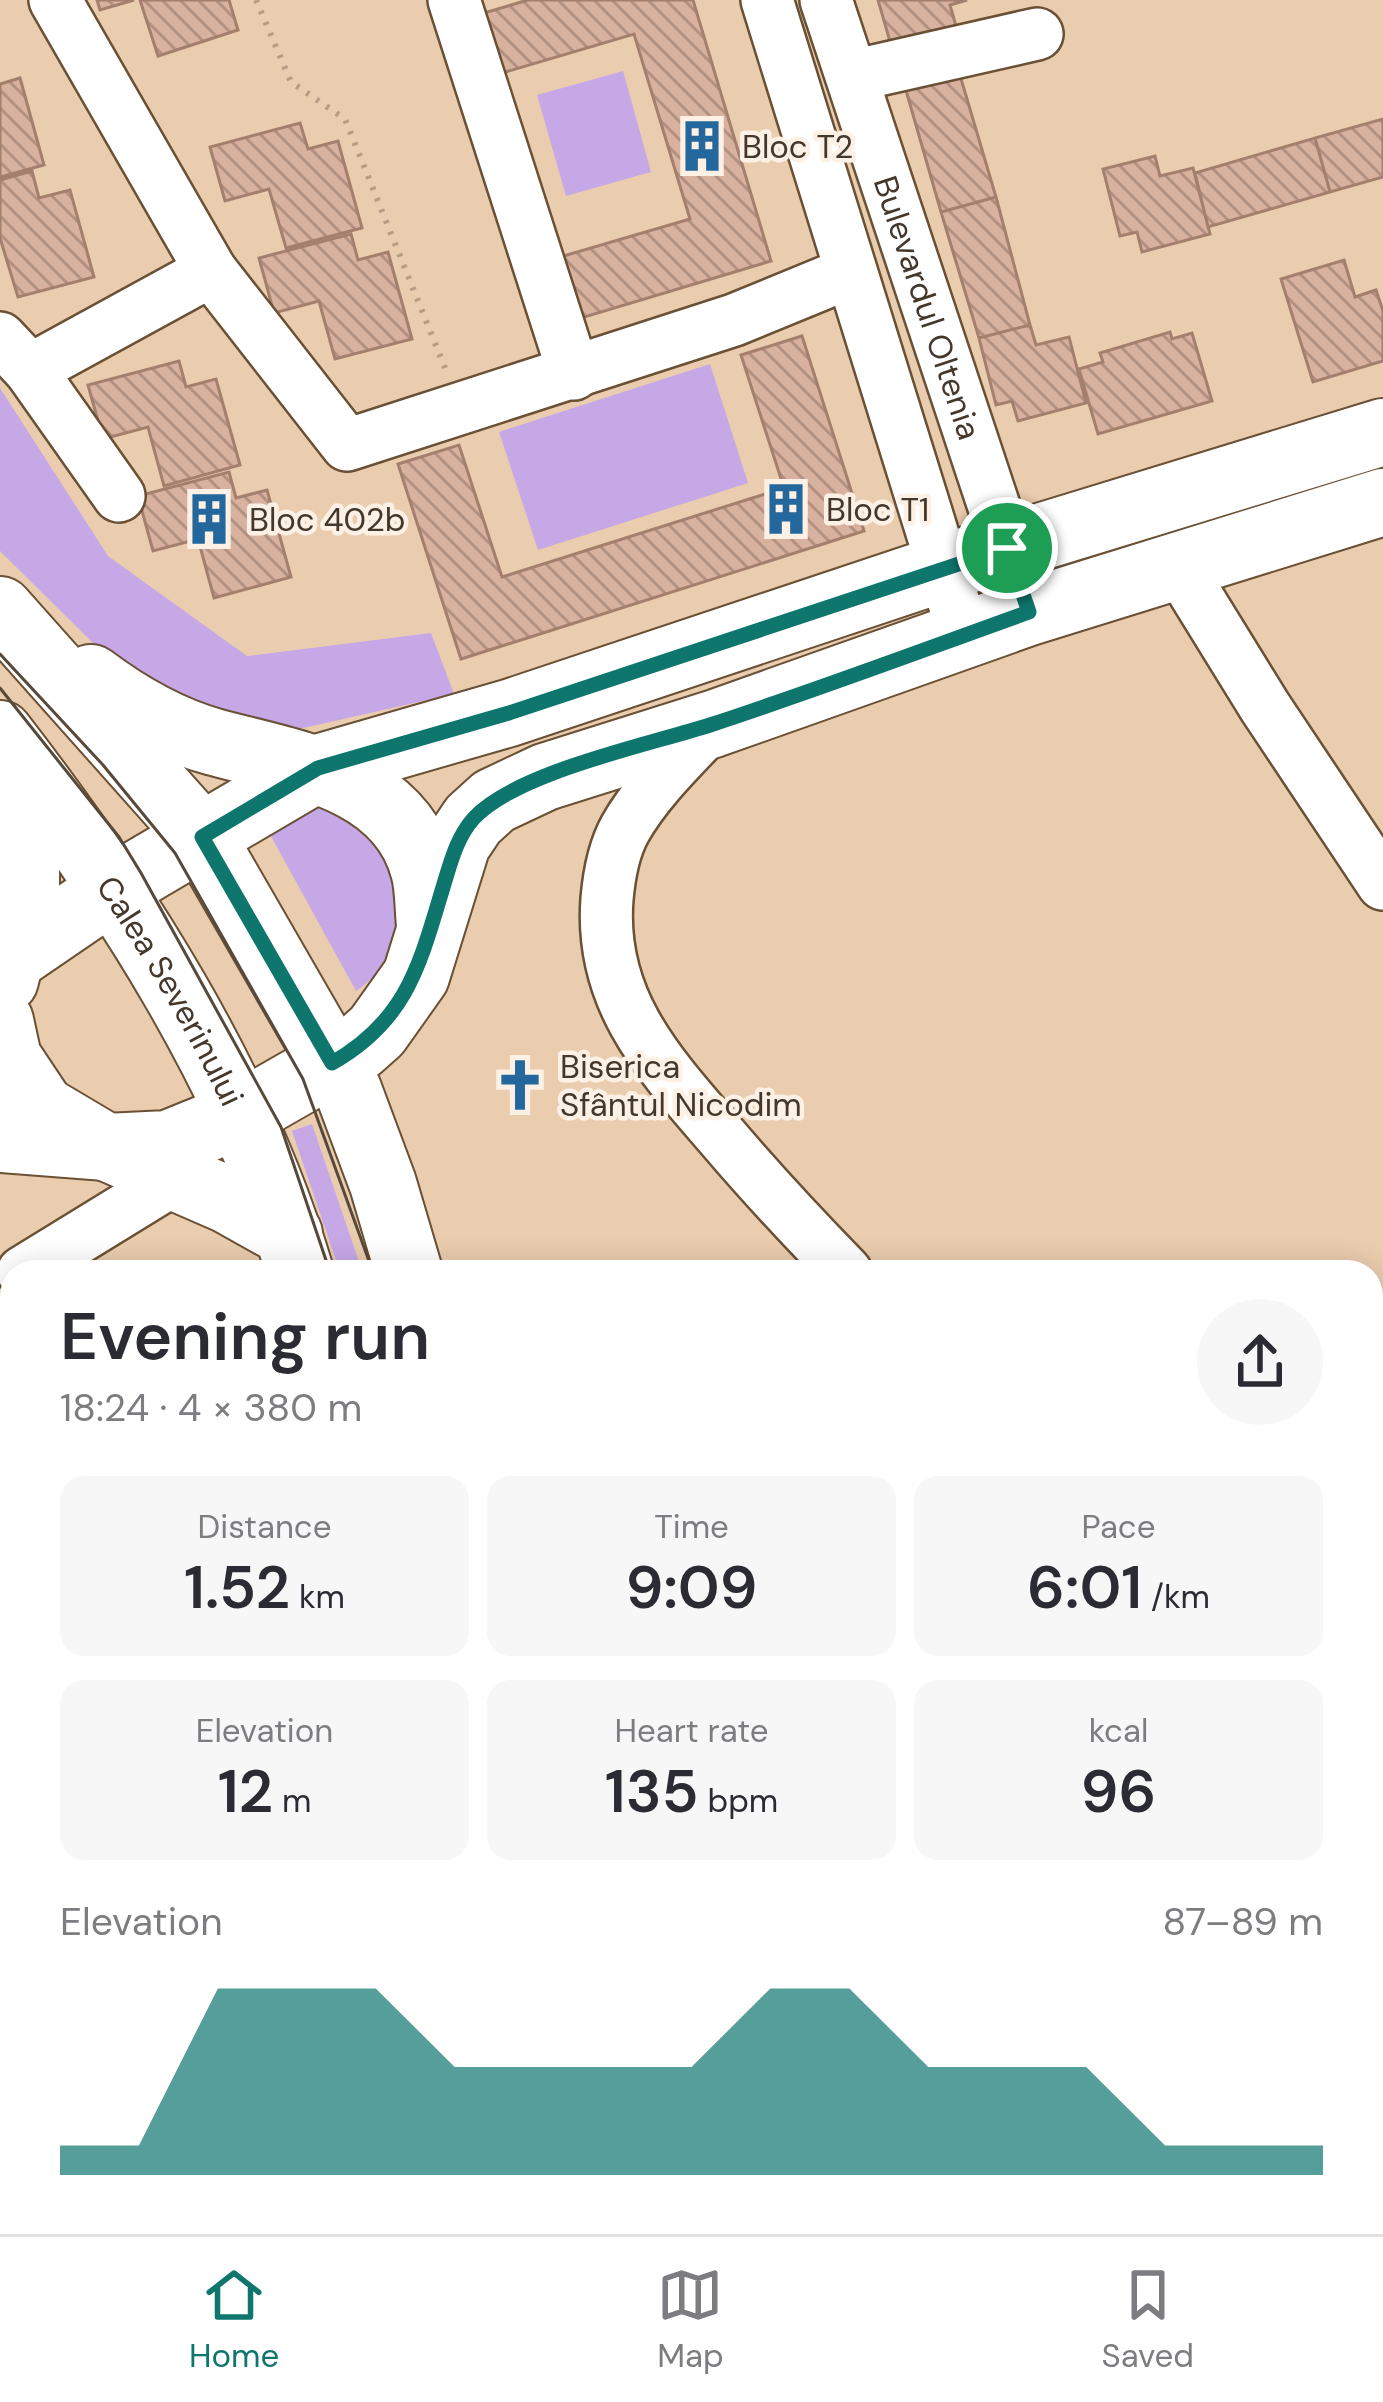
<!DOCTYPE html>
<html lang="en">
<head>
<meta charset="utf-8">
<style>
	:root { --surface:#fff; --page:#f7f7f7; --text:#2b2b33; --muted:#7c7c81; --line:#e1e1e2; --accent:#0f766e }
	body { margin:0; font-family:"DM Sans",sans-serif; background:var(--page); color:var(--text); height:100vh; display:flex; flex-direction:column; font-size:45px; white-space:nowrap }
	* { box-sizing:border-box; margin:0 }
	p { font-size:39px; color:var(--muted) }
	.icon { flex:none; width:66px; height:66px; fill:none; stroke:currentColor; stroke-width:2; stroke-linecap:round; stroke-linejoin:round }
	.map { position:relative; flex:1; overflow:hidden }
	.details { position:absolute; left:0px; top:1260px; width:1383px; height:975px; display:flex; flex-direction:column; background:var(--surface); border-radius:36px 36px 0 0; box-shadow:0 6px 30px #0003 }
	.details>* { flex:none }
	.pin { position:absolute; display:grid; place-items:center; width:102px; height:102px; color:#fff; margin:-51px; border:6px solid #fff; border-radius:50%; box-shadow:0 3px 12px #0007 }
	.round { display:grid; place-items:center; flex:none; width:126px; height:126px; border-radius:63px; background:var(--page) }
	.overview { display:flex; align-items:center; justify-content:space-between; height:204px; padding:0 60px }
	h1 { font-size:66px; font-weight:600; line-height:90px }
	.figures { display:grid; grid-template-columns:repeat(3,1fr); gap:18px; height:204px; padding:12px 60px }
	.figures div { display:grid; align-content:center; border-radius:24px; background:var(--page); text-align:center }
	.figures b { font-size:60px; font-weight:600 }
	.figures small { font-size:33px; font-weight:400 }
	.figures p { font-size:33px }
	.chart { height:336px; padding:24px 60px }
	.chart p { display:flex; justify-content:space-between }
	.chart svg { width:100%; height:216px; margin-top:12px; fill:var(--accent); opacity:.7 }
	.tabs { display:flex; justify-content:space-around; align-items:center; height:168px; border-top:3px solid var(--line); background:var(--surface); font-size:33px; color:var(--muted) }
	.tabs a { display:grid; justify-items:center; gap:6px }
	.tabs .active { color:var(--accent) }
	.map>svg:first-child { display:block }
	.green { fill:#c6a8e7 }
	.building { fill:url(#building-back-hatch); stroke:#a47f6d; stroke-width:3 }
	.lines { fill:none; stroke-linecap:round; stroke-linejoin:round }
	.minor-casing { stroke:#6a5035; stroke-width:56 }
	.major-casing { stroke:#6a5035; stroke-width:70 }
	.path { stroke:#b59d85; stroke-width:6; stroke-dasharray:3 9; stroke-linecap:butt }
	.minor { stroke:#fff; stroke-width:51 }
	.major { stroke:#fff; stroke-width:66 }
	.tram { stroke:#57493b; stroke-width:3 }
	.route-casing { stroke:#fff; stroke-width:24 }
	.route { stroke:#0f766e; stroke-width:15 }
	.labels { text-anchor:middle; dominant-baseline:central; stroke-width:9; stroke-linejoin:round; paint-order:stroke }
	.poi-label { font-size:33px; fill:#44382c; stroke:#fdf0e4; text-anchor:start }
	.street-label { font-size:33px; fill:#44382c; stroke:#fdf0e4 }
</style>
</head>
<body>
<div class="map">
<svg width="1383" height="2234" viewBox="0 0 1383 2234">
	<defs>
		<pattern id="building-back-hatch" width="6" height="6" patternUnits="userSpaceOnUse" patternTransform="scale(3)"><rect width="6" height="6" fill="#d9b19f"/><path d="M-1 5l2 2M0 0l6 6M5-1l2 2" fill="none" stroke="#b29182"/></pattern>
	</defs>
	<rect width="100%" height="100%" fill="#eaccae"/>
	<path class="green" d="M623,71l28,101 -85,24 -29,-101z
		M710,364l38,119 -210,67 -39,-118z
		M0,388l108,168 139,100 184,-23 23,61 -155,35 -123,-32 -80,-51 -96,-95z
		M309,799l83,40c4,63 23,111 -36,152l-95,-173z
		M312,1124l44,129 6,19h-22l-48,-141z"/>
	<path class="building" d="M97,0h37l-34,10z
		M140,0h89l9,30 -80,26z
		M528,0h165l78,261 -193,58 -18,-62 130,-38 -56,-185 -132,39 -18,-60z
		M878,0h89l-17,5 6,21 -65,19z
		M959,72l37,125 -55,15 -36,-125z
		M20,78l24,87 -44,12v-93z
		M1383,119v58l-53,15 -15,-54z
		M300,123l8,26 30,-8 24,87 -76,20 -17,-59 -44,12 -15,-54z
		M1315,138l15,54 -122,35 -13,-54z
		M1155,156l5,20 33,-8 17,66 -68,18 -5,-20 -17,4 -17,-67z
		M32,171l7,27 31,-8 24,87 -76,20 -18,-59v-58z
		M996,197l34,128 -51,13 -38,-126z
		M351,234l7,26 30,-8 24,87 -77,20 -16,-58 -45,12 -15,-55z
		M1344,260l11,37 21,-7 7,21v50l-70,21 -32,-103z
		M1030,325l6,20 33,-8 17,66 -68,18 -6,-20 -16,4 -17,-67z
		M1170,332l2,7 20,-6 20,68 -114,33 -19,-65 24,-7 -3,-9z
		M802,336l62,195 -403,128 -63,-195 61,-19 43,132 282,-89 -43,-133z
		M179,361l7,26 30,-8 24,86 -76,21 -16,-59 -45,12 -15,-54z
		M229,472l7,26 31,-8 24,87 -77,21 -16,-59 -45,12 -15,-55z
		M1371,1682l12,3v40l-12,5z
		M815,2223h111l4,11h-112z
		M1195,2223h89l3,11h-88z"/>
	<g class="lines">
		<g class="minor-casing">
			<g id="minor">
				<path d="M55,0l156,271 136,174 387,-125 117,-48"/>
				<path d="M454,0l120,374"/>
				<path d="M767,0l197,635"/>
				<path id="s1" d="M826,0l203,612"/>
				<path d="M852,76l185,-42"/>
				<path d="M0,338l30,32 89,126"/>
				<path d="M30,370l181,-99"/>
				<path d="M1178,566l87,141 118,177"/>
				<path d="M713,724c-30,32 -66,66 -88,105 -11,20 -16,47 -18,70 -8,102 53,166 115,238 40,47 81,91 124,135"/>
				<path d="M23,1272l153,-94"/>
				<path d="M1371,1664l12,-4"/>
				<path d="M1371,1966l12,23"/>
				<path d="M0,2032l12,19"/>
				<path d="M98,2223l5,11"/>
				<path d="M1049,2223l3,11"/>
				<path d="M477,2234l7,-11"/>
			</g>
		</g>
		<g class="major-casing">
			<g id="major">
				<path d="M0,610l202,227 146,253 35,94 26,88"/>
				<path d="M91,678c36,27 79,52 123,64 77,21 186,35 210,128 5,17 4,38 6,55"/>
				<path id="s2" d="M0,734c124,160 242,343 300,538"/>
				<path d="M0,811l26,48v35l-21,86"/>
				<path d="M0,966l114,-78 204,-120 191,-55 498,-166 376,-115"/>
				<path d="M0,1021l8,37 34,51 64,38 122,53 61,34"/>
				<path d="M0,1139l106,8 62,-3 74,-30 117,-67 18,-16 39,-55 41,-132 16,-24 21,-19 51,-24 168,-53 316,-112 354,-110"/>
				<path d="M596,2223l3,11"/>
				<path d="M706,2223l3,11"/>
			</g>
		</g>
		<path class="path" d="M256,0l35,82 54,37 100,249"/>
		<use href="#minor" class="minor"/>
		<use href="#major" class="major"/>
		<path class="tram" d="M0,654l103,111 72,88 128,226 70,193
			M0,688l119,149 22,36 140,254 49,145
			M628,2223l3,11
			M673,2223l3,11"/>
	</g>
	<g class="lines">
		<g class="route-casing">
			<path id="route" d="M1007,548l22,64c-106,38 -212,78 -319,113 -62,20 -193,47 -236,93 -17,19 -23,43 -30,66 -24,79 -36,136 -112,179l-130,-226 116,-69 191,-55z"/>
		</g>
		<use href="#route" class="route"/>
	</g>
	<defs>
		<g id="building-bare" transform="scale(4.14)"><path d="M-4-6H4V6H1V3H-1V6H-4ZM-2.5-4.3h1.7v1.8h-1.7ZM.8-4.3h1.7v1.8H.8ZM-2.5-1h1.7V.8h-1.7ZM.8-1h1.7V.8H.8Z" fill="#23679c" stroke="#fdf0e4" stroke-width="2.5" paint-order="stroke"/></g>
		<g id="church-bare" transform="scale(4.14)"><path d="M-1.2-6h2.4v3.5h3.3v2.4h-3.3V6h-2.4V-.1h-3.3v-2.4h3.3Z" fill="#23679c" stroke="#fdf0e4" stroke-width="2.5" paint-order="stroke"/></g>
	</defs>
	<g fill-rule="evenodd">
		<use href="#building-bare" x="702" y="146"/>
		<use href="#building-bare" x="786" y="509"/>
		<use href="#building-bare" x="209" y="519"/>
		<use href="#church-bare" x="520" y="1085"/>
	</g>
	<g class="labels">
		<g class="poi-label">
			<text x="742" y="146">Bloc T2</text>
			<text x="826" y="509">Bloc T1</text>
			<text x="249" y="519">Bloc 402b</text>
			<text x="560" y="1066">Biserica<tspan x="560" dy="38">Sfântul Nicodim</tspan></text>
		</g>
		<g class="street-label">
			<text stroke="none"><textPath href="#s1" startOffset="324">Bulevardul Oltenia</textPath></text>
			<text stroke="none"><textPath href="#s2" startOffset="309">Calea Severinului</textPath></text>
		</g>
	</g>
</svg>
<div class="pin" style="left:1007px;top:548px;background:#1e9e55"><svg class="icon" aria-label="arrive" viewBox="0 0 24 24"><path d="M6 21V4h12l-3 4 3 4H6"/></svg></div>
<section class="details">
<div class="overview"><div><h1>Evening run</h1><p>18:24 · 4 × 380 m</p></div><a class="round"><svg class="icon" aria-label="share" viewBox="0 0 24 24"><path d="M12 15V3M7 8l5-5 5 5M5 13v7h14v-7"/></svg></a></div>
<div class="figures">
<div><p>Distance</p><b>1.52<small> km</small></b></div>
<div><p>Time</p><b>9:09</b></div>
<div><p>Pace</p><b>6:01<small> /km</small></b></div>
</div>
<div class="figures">
<div><p>Elevation</p><b>12<small> m</small></b></div>
<div><p>Heart rate</p><b>135<small> bpm</small></b></div>
<div><p>kcal</p><b>96</b></div>
</div>
<div class="chart"><p><span>Elevation</span>87–89 m</p>
<svg viewBox="0 0 160 44" preserveAspectRatio="none"><path d="M0 44V38L10 38L20 6L30 6L40 6L50 22L60 22L70 22L80 22L90 6L100 6L110 22L120 22L130 22L140 38L150 38L160 38V44z"/></svg>
</div>
</section>
</div>
<nav class="tabs">
<a class="active"><svg class="icon" aria-label="home" viewBox="0 0 24 24"><path d="M3 11l9-7 9 7M6 9v11h12V9"/></svg>Home</a>
<a><svg class="icon" aria-label="map" viewBox="0 0 24 24"><path d="M3 6l6-2 6 2 6-2v14l-6 2-6-2-6 2zM9 4v14M15 6v14"/></svg>Map</a>
<a><svg class="icon" aria-label="saved" viewBox="0 0 24 24"><path d="M7 4h10v16l-5-4-5 4z"/></svg>Saved</a>
</nav>
</body>
</html>
